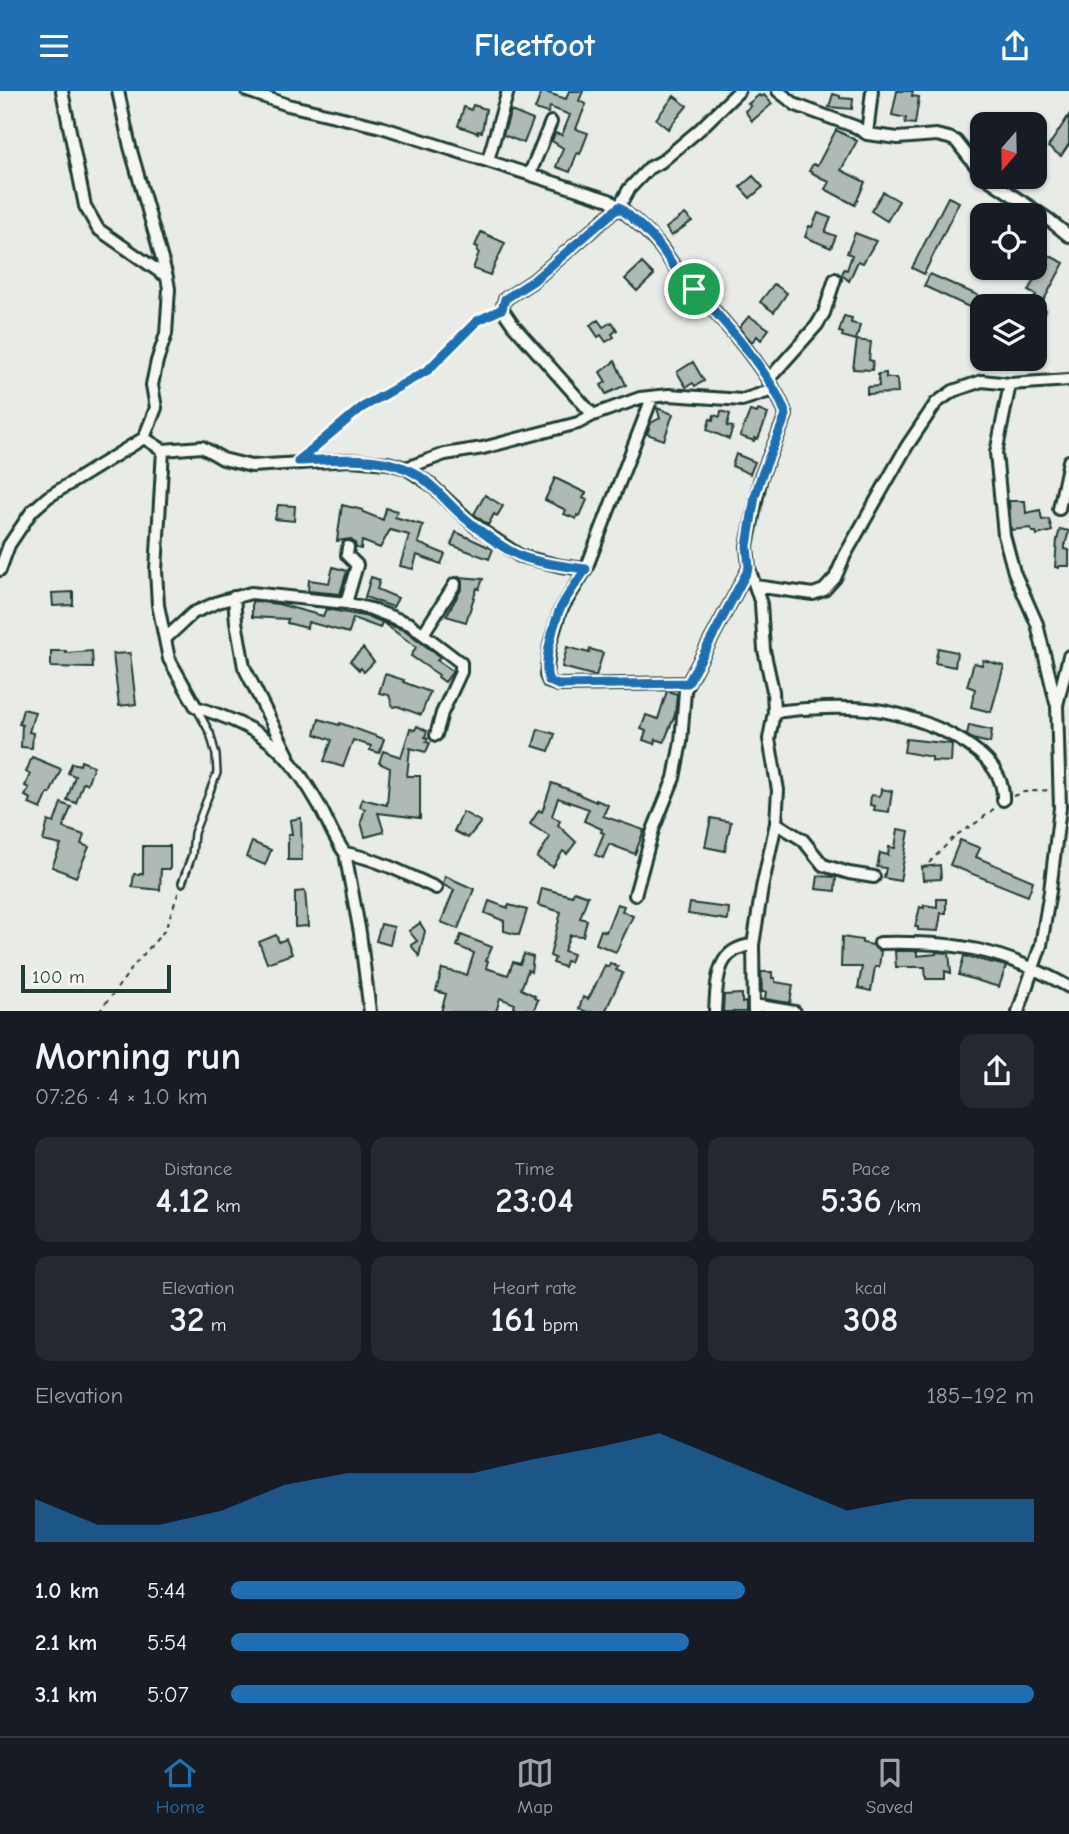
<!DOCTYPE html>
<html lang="en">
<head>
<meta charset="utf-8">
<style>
	:root { --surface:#171b24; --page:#242831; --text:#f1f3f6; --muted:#9ea1a6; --line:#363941; --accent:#1f6fb2 }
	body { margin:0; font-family:"Comic Neue",sans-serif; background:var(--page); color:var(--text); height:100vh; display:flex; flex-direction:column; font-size:26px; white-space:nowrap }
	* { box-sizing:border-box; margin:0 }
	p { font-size:23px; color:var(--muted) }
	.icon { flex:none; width:38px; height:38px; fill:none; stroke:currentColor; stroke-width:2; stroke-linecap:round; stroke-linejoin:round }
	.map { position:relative; height:920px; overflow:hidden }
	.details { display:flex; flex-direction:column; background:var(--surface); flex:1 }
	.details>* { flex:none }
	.needle { width:46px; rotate:200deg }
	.controls { position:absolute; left:970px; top:21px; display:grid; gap:14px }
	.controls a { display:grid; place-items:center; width:77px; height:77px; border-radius:14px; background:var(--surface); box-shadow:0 2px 5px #0004; font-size:35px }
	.scale { position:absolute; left:21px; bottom:18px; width:150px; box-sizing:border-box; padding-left:7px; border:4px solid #1f3d34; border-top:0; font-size:19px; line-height:24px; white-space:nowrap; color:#1f3d34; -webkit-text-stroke:5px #f6f6f2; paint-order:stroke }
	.pin { position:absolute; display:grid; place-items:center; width:60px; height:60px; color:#fff; margin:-30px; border:4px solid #fff; border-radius:50%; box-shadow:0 2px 7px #0007 }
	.round { display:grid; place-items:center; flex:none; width:74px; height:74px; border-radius:14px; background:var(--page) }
	.headline { display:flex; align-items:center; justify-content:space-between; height:119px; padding:0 35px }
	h1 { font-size:38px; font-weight:700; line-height:52px }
	.figures { display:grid; grid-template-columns:repeat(3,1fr); gap:10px; height:119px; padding:7px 35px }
	.figures div { display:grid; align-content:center; border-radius:14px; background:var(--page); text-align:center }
	.figures b { font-size:35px; font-weight:700 }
	.figures small { font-size:19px; font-weight:400 }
	.figures p { font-size:19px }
	.chart { height:196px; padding:14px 35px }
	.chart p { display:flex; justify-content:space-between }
	.chart svg { width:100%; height:126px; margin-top:7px; fill:var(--accent); opacity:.7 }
	ul { padding:0 35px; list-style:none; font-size:23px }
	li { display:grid; grid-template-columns:112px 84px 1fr; align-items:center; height:52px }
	li i { height:18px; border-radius:9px; background:var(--accent) }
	header { display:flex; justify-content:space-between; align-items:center; height:91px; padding:0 35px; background:var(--accent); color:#fff; font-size:32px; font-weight:700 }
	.tabs { display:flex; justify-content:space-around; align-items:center; height:98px; border-top:2px solid var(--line); background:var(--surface); font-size:19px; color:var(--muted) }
	.tabs a { display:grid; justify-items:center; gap:4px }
	.tabs .active { color:var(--accent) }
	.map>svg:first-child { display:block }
	.building { fill:#b0bab5; stroke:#1f3d34; stroke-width:2 }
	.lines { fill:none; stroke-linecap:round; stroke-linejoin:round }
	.service-casing { stroke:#1f3d34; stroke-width:10 }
	.minor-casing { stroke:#1f3d34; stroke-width:16 }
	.path { stroke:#1f3d34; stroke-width:2; stroke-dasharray:5 5; stroke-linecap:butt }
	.service { stroke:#f6f6f2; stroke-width:5 }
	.minor { stroke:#f6f6f2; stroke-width:10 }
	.route-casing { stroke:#fff; stroke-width:14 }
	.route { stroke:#1f6fb2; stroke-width:9 }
</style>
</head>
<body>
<header><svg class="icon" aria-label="menu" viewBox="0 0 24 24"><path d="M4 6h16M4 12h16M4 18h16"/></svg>Fleetfoot<svg class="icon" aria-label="share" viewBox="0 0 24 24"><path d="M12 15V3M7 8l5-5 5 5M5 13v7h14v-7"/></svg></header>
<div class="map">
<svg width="1069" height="921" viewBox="0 0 1069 921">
	<rect width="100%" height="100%" fill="#e9ebe7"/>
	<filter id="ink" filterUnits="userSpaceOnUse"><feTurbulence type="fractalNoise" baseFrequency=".0143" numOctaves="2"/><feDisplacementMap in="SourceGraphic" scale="14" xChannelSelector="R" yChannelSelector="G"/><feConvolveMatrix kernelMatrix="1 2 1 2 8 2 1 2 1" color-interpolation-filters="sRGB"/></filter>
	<g filter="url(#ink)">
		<path class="building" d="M542,0l24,8 3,-8h14l-4,10 7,3 -10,25 12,4 -8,21 -3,-1 -7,19 -14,-5 7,-19 -11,-7 3,-8 7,2 8,-20 -20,-8 -2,6 -13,-4z
			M897,0h16l-1,5 7,1 -4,27 -10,-1 1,-5 -14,-3z
			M833,3l7,2v2l13,1 -1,10 -23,-2z
			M759,4l2,2 3,-2 8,9 -20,17 -7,-10 6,-5 -3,-2z
			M674,5l13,10 -19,23 -12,-10z
			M473,14l13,4 -4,23 -4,-1v2l-20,-7 6,-19 7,3z
			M511,20l22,9 -9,23 -21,-8z
			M1069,24v29l-8,12 -13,-9z
			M836,39l21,11 -16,29 24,12 -10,23 -30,-16 4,-7 -20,-11 4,-7 4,2z
			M753,85l10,11 -13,11 -10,-11z
			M883,101l16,9 -12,20 -16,-10z
			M948,106l11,5 -35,72 -12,-6z
			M818,122l13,5 -6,14 11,4 -5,12 -26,-11 4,-11 3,1z
			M685,123l7,7 -21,15 -5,-8z
			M481,141l24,11 -15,32 -17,-6 6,-17 -2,-1 1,-4 -3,-1z
			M855,142l21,8 -13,22 -5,-2 -9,20 -7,-6 2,-6 3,1 5,-15 -5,-2z
			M1048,164l16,8 -24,44 6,3 -12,21v-25h-5l7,-11 -8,-4z
			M642,172l12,12 -17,16 -12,-12z
			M930,183l54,24 -3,5 1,10 -58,-27z
			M774,193l13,9 -13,19 -14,-10z
			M749,225l20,13 -8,11 -4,-4 -5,6 -13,-14z
			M844,225l8,2 -1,5 9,2 -4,15 -14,-4 1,-3 -4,-1z
			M598,229l5,7 9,-5 5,8 -5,4 2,3 -8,5 -5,-7 -3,2 -8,-12z
			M857,249l14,2 -2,18 4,1 -1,9 -19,-1z
			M615,270l11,24 -20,9 -5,-9 5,-3 -6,-10z
			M693,271l11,19 -9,5 -2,-3 -7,4 -9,-15z
			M886,282v5h11l1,15 -31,1v-7l12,-1 -1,-12z
			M657,317l16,6 -9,26 -17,-6 4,-11 9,-5z
			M758,319l10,4 -10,25 -3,-1 -1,3 -14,-5 10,-25 7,2z
			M721,320l9,3 -3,12 6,1 -4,12 -22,-9 3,-11 3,1 1,-5 6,2z
			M736,363l19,8 -5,12 -18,-8z
			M555,387l31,15 -3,5 4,2 -7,16 -3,-1 -1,4 -12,-5 2,-4 -21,-10z
			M485,404l18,11 -6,10 -3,-2 -6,11 -14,-11z
			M1009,410h16l1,12 14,-3 2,10 7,-1 3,12 -15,4 -1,-3h-4l-1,-4 -20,2z
			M278,414l17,1 -1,15 -19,-2z
			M342,414l21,5v2l20,8 3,-12 11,3 -2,6 28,8 -5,18 27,11 -4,10 -24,-9 -4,14 -13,-3 9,-31 -19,-5 -10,18 -18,-7 -1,8 -5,-1 -1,-5 -5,-4 -13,2z
			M1060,438l9,2 -5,18 5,1v16h-10v2l-4,-1 2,-27z
			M456,441l37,17 -4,10 -38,-14z
			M333,476l14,4 -7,23 -32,-3 1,-11 20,3z
			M371,486l9,3 -3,9 21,9 -5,9 -28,-10z
			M459,486l24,2 -4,10 -2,-1 -11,34 -20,-6 16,-28v-7z
			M73,501v13l-20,1 -1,-13z
			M252,510l26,3 45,12 3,-7 43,8 37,14 34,26 -3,3 16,11 -8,11 -7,-5 1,-2 -28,-19 5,-9 -34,-25 -2,6 -27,-10 -4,15 -41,-11 -1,6 -20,-5 1,-4 -36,-2z
			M567,556l22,6 1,-4 13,4 -7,23 -34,-9z
			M363,557l11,14 -10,10 -3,-4 -2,2 -9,-9z
			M938,557l19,4 -2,15 -20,-4z
			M51,560h15v2l26,-2 1,17 -42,-1z
			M130,562l6,51 -17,2 -6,-52z
			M983,569l21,6 -13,46 -20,-5 4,-18 -8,-3 7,-23 8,2z
			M385,583l19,6 -1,2 27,10 -9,23 -24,-9 -4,1 -4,-12 -10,-2z
			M667,600l10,3 -2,21 -11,27 -8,-3 -1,5 -12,-4 3,-9 -5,-2 5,-14 12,4z
			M23,618l12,3 -6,20 4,1 -1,15 -11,-1 1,-22 -3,-1z
			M319,628l20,6 1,-2 44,16 -5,14 -9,-3 1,-4 -18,-6 -10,27 -19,-6 8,-21 -17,-6z
			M969,634l23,5 -2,13 -18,-4 -5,-4z
			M417,635l10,5 -2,6 3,1 -2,4 4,1 -4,9 -16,-4 -3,28h13v42l-42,-5 6,19 -19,5 -4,-15 4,-13 -5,-2 2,-8 25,6 3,-37 -11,-5 4,-12 18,6 9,-28 5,1z
			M538,638l17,5 -6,17 -16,-5z
			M906,648l46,5 -1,18 -19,-1v-4l-28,-5z
			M32,666l29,12 -11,25 -2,-1 -7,16 -12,-5 2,-5 -6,-3 4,-8 -4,-2 5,-12 -4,-2z
			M81,670l13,5 -7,18 -4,-1 -7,20 -9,-3 8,-24 -7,-3 4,-10 8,2z
			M552,692l28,11v1l16,7v-2l12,5 -5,11 41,14 -9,24 -26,-10 -6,14 -8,-3 9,-22 -3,-1 1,-3 -18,-8 5,-12 -31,-11 -6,18 8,5 -2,4 18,17 -9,12 -4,-3 -10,16 -16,-9 13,-21 -20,-13 9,-14 3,2z
			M881,698l11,2 -3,21 -15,-2 1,-4 -5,-1 1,-10 9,1z
			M61,712l10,4 -8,21 21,7 -3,9 8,3 -13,30 -24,-10 9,-22 -18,-4 5,-20 6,2z
			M463,721l18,10 -13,16 -14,-7z
			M301,727l1,42h-14v-26h4l-2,-14z
			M711,727l20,4 -6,29 -20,-4z
			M898,738l11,2 -9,50 -16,-3 2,-10 -9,-1 3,-14 8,2 1,-8 6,1z
			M960,749l20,8 -4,9 57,24 -5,15 -78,-31z
			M252,751l19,8 -6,15 -19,-8z
			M143,755h27v23h-9l-1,21 -28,-3 2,-13h9z
			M940,774l1,14 -18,1 -1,-13z
			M445,785l29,13 -16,40 -17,-7 13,-32 -11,-5z
			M818,785l18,1 -1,14 -19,-2z
			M542,797l30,8 2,-5 14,5 -8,22 7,2 -4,16 -13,-1 -6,16 9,3 -3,8 -4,-1 -2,6 -11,-4 2,-5 -5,-2 11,-44 -23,-7z
			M305,800l3,35 -13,1v-35z
			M937,808h9v14h-5l-3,18 -20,-1v-3h-3l5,-20 4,1v-3l13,2z
			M489,810l19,7 1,-3 18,5 -8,25 -15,-4v-10l-19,-8z
			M690,812l39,5 -1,12 -40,-6z
			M617,813l7,2 -2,5 11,5 -17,36 -20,-8 5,-14 5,2z
			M420,832l5,8 -6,25 -8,-11 6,-4 -8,-10z
			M381,833l13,3 -4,18 -14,-4z
			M276,844l3,7 7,-3 6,15 -25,9 -8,-21z
			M461,844l31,12 -6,14h2l-2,7 22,7 5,-13 7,2 4,-10 9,3 -2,15 -3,-2 -7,19 14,7 -1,2 4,2 -5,12 -7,-3 -3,3 -9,-5 1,-3 -15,-6 -4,14h-55l5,-18 -10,-3 6,-22 25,6 7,-22 -17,-7z
			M842,846l20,3v3l11,2 3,4 5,2 -2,16h-4l-4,24 -13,-3 4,-21h-21z
			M895,860h22v5l19,-2v-2l13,1 2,20 -6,-2v8h-19l-1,-12h-29z
			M964,865l42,10 -7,21 -40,-12z
			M610,872l8,4 -2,3 7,3 -18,39h-18l-8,-3 4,-12 5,2 3,-5 14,-29 4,2z
			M761,881h11v6h3v4l18,3 -3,18 -25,-4 1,-7h-4z
			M742,903v9l4,-1v10h-23l1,-17z"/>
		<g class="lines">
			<g class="service-casing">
				<path id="service" d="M182,792l10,-28 2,-22 23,-60 -1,-18 -6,-22 -12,-22"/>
			</g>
			<g class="minor-casing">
				<path id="minor" d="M62,0l23,115 13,23 69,48 2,12 -3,45 -9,27 -5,24 4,23 -12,30 19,12 -7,120 2,35 11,54 27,48c65,21 89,38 123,98 9,16 15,34 26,48l15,80 10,79
					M118,0l12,56 37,130
					M247,0l41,14 93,22 228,73c18,13 34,27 48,43 8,8 12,18 20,26 32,36 95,102 109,146l-25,62 -14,69 2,22 12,36 3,46 9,41 1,21 -5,27 9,51 -2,33 -14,65 -9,57 1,67
					M739,0l-40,39 -38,32 -12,6 -20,21 -10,18 -86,74 -28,18 -3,10 11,16 80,90 47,-17 29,-3 73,5 31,-10
					M778,0l18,14 60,22 11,7 31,4 38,-3 13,3 7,3 26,33
					M867,43l5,-43
					M488,69l20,-69
					M530,82l21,-51
					M985,86l63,42 21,17
					M768,289l49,-55 7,-12 11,-34
					M1010,293l-14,69 8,82 10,37 23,52 19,79
					M652,307l-66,171 -26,42 -10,33 -4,31 3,7 9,3 130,-2
					M163,359l39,-3 21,12 28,7 99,-6 38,3 18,5 24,16 45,42 45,30 41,10 25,3
					M406,377l39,-14 38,-6 95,-25 15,-8
					M1059,418l10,-48
					M0,479l9,-25 23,-34 16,-14 96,-59
					M755,495l58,8 11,-4 11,-12 10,-23 62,-109 29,-43 17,-12 29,-10 28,3 59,-4
					M234,506l2,25 8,45 44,88
					M346,512l11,-38 -10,-10 1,-8
					M423,543l32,-50
					M165,548l28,-26 25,-11 33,-9 95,10 25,6 39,15 51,39v9l-19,41 -6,22
					M774,621c30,-4 72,-6 102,-2 43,6 130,38 127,90
					M776,732l27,17 20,25 26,8 25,4
					M345,762c33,6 61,21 91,35
					M635,804l18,-65 21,-52 7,-36 4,-51 3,-8 61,-115
					M880,852c77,-2 121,6 189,44
					M754,914l41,7
					M715,921c2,-30 0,-64 38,-67
					M1018,921l23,-67 9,-54 10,-83 -3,-103 12,-49"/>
			</g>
			<path class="path" d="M311,360l50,-43 67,-38 49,-49 14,-7
				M1013,705l11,-4 25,-2
				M929,772l26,-27 24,-15 18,-15
				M99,921l37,-49 29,-33 14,-39"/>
			<use href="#service" class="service"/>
			<use href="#minor" class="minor"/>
		</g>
	</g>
	<g class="lines" filter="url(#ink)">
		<g class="route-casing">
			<path id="route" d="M619,116c14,12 28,23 39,37 7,8 12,18 19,26 33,36 95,101 109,145l-25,62 -6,19 -8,50 2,22 -61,115 -130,2 -9,-4c-7,-15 4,-54 10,-70 7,-14 18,-29 27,-42 -22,-3 -43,-5 -63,-12 -18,-6 -51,-32 -66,-46 -16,-15 -31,-35 -53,-43 -32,-13 -72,-8 -106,-7l63,-53 67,-38 49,-49 25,-12 3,-10 28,-18z"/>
		</g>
		<use href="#route" class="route"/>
	</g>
</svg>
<div class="controls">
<a><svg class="needle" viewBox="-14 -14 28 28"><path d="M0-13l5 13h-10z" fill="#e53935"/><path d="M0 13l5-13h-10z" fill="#9ea1a6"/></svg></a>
<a><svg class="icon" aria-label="locate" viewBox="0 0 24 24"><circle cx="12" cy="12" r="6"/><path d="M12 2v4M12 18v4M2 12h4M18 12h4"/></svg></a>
<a><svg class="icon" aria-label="layers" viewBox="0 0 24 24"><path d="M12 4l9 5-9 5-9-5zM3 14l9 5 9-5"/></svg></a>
</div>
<div class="scale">100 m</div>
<div class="pin" style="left:694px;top:198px;background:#1e9e55"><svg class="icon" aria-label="arrive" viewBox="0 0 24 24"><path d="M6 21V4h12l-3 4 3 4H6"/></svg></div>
</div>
<section class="details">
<div class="headline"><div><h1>Morning run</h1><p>07:26 · 4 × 1.0 km</p></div><a class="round"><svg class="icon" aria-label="share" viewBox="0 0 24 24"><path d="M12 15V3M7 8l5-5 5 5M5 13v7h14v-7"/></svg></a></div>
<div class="figures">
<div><p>Distance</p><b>4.12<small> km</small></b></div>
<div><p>Time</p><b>23:04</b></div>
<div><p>Pace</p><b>5:36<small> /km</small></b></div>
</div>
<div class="figures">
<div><p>Elevation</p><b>32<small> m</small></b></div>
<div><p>Heart rate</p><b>161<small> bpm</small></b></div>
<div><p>kcal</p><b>308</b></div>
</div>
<div class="chart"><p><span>Elevation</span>185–192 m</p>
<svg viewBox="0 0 160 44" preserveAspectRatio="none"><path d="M0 44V29L10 38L20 38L30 33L40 24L50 20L60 20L70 20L80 15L90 11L100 6L110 15L120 24L130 33L140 29L150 29L160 29V44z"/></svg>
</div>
<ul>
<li><b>1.0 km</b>5:44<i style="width:64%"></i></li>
<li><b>2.1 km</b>5:54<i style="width:57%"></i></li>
<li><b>3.1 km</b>5:07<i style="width:100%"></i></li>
</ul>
</section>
<nav class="tabs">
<a class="active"><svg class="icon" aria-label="home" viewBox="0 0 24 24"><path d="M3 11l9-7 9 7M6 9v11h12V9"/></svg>Home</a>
<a><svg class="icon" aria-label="map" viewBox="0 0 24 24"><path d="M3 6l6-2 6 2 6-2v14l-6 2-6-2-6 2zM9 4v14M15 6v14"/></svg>Map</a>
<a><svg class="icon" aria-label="saved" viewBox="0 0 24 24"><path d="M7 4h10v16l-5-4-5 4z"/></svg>Saved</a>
</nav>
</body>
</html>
